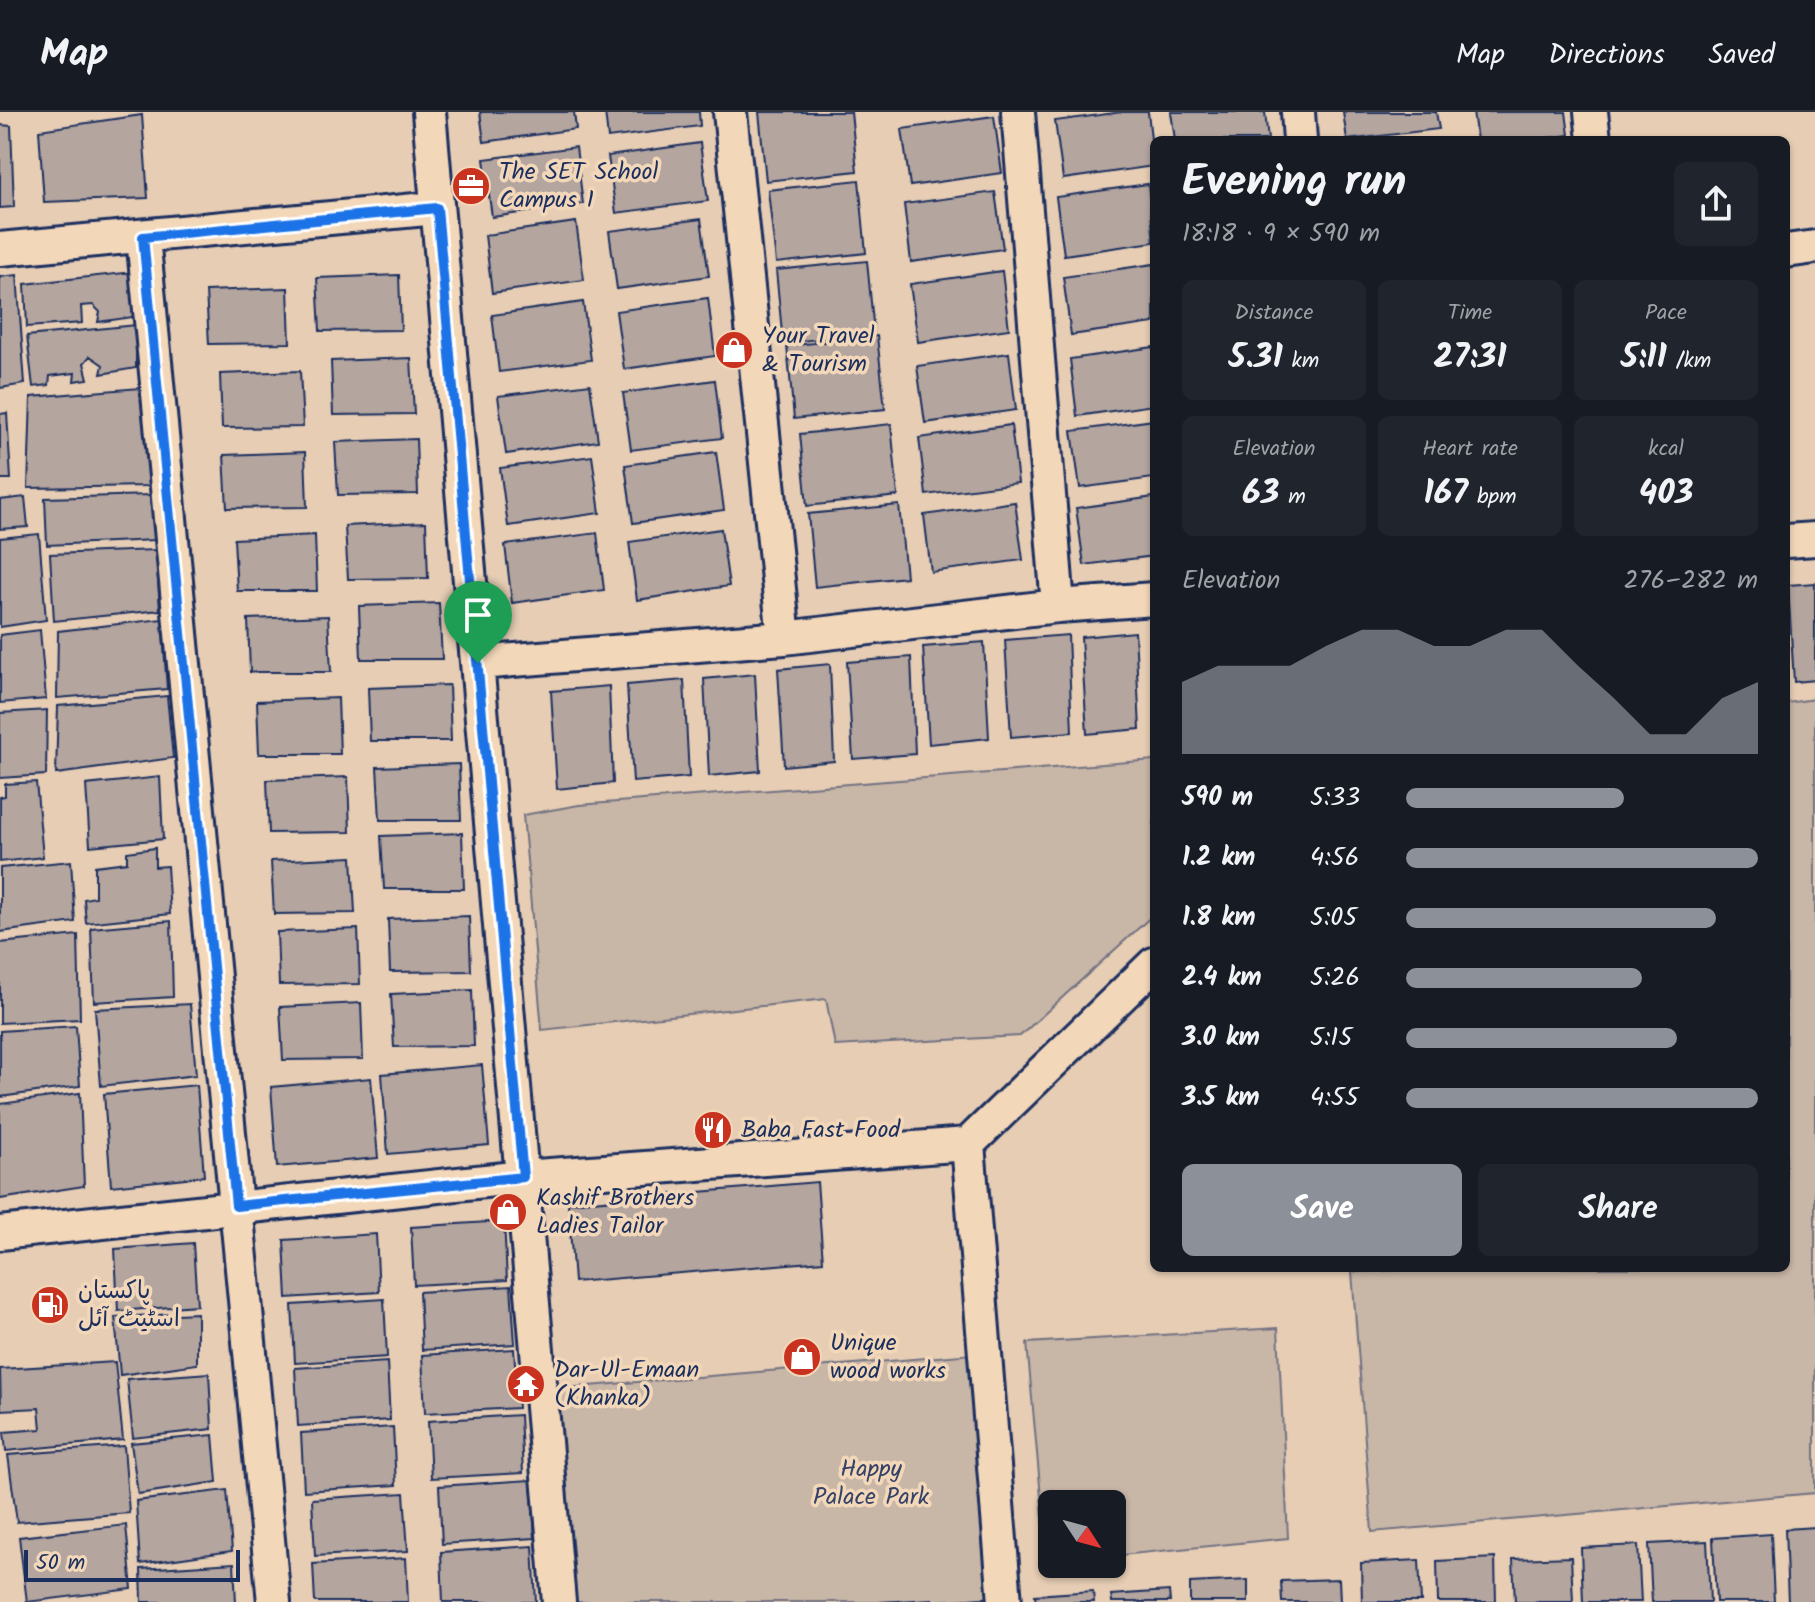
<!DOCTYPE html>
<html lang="en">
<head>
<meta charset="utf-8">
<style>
	:root { --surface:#171b24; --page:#20242c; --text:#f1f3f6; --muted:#9ea1a6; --line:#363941; --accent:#8c9099 }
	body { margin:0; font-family:Kalam,"Playpen Sans Arabic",sans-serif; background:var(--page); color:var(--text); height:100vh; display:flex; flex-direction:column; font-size:30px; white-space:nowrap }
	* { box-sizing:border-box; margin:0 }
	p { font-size:26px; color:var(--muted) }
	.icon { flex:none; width:44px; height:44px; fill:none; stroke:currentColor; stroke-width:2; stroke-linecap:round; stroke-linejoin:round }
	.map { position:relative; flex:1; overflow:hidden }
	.details { position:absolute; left:1150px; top:24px; width:640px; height:1136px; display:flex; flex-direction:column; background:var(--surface); border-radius:12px; box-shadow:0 2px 6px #0004 }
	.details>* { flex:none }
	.needle { width:52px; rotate:126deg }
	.buttons { position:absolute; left:1038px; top:1378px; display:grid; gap:16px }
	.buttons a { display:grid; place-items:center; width:88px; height:88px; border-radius:12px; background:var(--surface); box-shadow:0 2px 6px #0004; font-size:40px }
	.scale { position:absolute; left:24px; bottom:20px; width:216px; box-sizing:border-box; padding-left:8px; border:4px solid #1b2f5e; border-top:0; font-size:22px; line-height:28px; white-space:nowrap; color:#1b2f5e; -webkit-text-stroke:6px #f3d7b9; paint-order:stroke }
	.pin { position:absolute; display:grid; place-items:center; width:68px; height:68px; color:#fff; margin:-82px -34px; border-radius:50% 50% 50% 0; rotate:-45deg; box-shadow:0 0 8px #0007 }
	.pin .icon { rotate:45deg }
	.round { display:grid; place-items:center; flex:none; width:84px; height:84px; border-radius:12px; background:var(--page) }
	.overview { display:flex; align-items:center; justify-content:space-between; height:136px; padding:0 32px }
	h1 { font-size:44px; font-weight:700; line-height:60px }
	.figures { display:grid; grid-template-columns:repeat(3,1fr); gap:12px; height:136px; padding:8px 32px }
	.figures div { display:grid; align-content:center; border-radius:12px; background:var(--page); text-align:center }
	.figures b { font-size:34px; font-weight:700 }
	.figures small { font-size:22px; font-weight:400 }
	.figures p { font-size:22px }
	.chart { height:224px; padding:16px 32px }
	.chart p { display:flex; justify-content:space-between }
	.chart svg { width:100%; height:144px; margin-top:8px; fill:var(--accent); opacity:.7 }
	.action { display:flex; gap:16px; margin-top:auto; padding:16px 32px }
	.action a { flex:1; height:92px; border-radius:12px; background:var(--accent); color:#fff; font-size:32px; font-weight:700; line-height:92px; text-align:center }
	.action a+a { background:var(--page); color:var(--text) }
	ul { padding:0 32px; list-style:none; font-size:26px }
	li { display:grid; grid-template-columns:128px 96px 1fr; align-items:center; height:60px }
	li i { height:20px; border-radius:10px; background:var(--accent) }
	header { display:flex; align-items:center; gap:48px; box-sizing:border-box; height:112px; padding:0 40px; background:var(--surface); border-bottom:2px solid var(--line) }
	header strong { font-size:38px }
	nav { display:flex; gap:44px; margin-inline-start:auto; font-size:28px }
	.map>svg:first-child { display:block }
	.green { fill:#c8b6a7; stroke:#727282; stroke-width:2 }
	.building { fill:#b4a59f; stroke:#1b2f5e; stroke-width:2 }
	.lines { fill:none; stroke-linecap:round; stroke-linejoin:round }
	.street-casing { stroke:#1b2f5e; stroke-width:38 }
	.street { stroke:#f3d7b9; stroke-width:32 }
	.route-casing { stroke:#fff; stroke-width:16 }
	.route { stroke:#1a73e8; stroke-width:10 }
	.labels { text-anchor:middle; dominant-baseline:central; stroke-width:7; stroke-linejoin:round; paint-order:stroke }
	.poi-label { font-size:24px; fill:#1b2f5e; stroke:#f3d7b9; text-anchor:start }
	.park-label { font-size:24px; fill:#354369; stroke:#f3d7b9 }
</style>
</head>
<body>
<header>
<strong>Map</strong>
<nav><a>Map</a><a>Directions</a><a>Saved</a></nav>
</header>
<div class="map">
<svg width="1815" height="1490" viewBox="0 0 1815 1490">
	<rect width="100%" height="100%" fill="#e6cdb4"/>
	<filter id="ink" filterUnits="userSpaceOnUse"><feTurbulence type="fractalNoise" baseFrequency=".0125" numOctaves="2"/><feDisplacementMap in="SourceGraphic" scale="16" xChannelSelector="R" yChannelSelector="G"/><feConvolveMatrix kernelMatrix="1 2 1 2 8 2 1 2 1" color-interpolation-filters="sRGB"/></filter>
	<g filter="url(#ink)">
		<path class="green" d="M1815,587v794l-443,39 -20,-260 99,-4h335v-565z
			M1154,648v154l-134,122 -185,10 -9,-47 -284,31 -19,-215 56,-10z
			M1278,1216l10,210 -176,18v-52h-60v59h-5l-20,-220z
			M985,1241l13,244 -75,5h-364l-18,-212z"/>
		<path class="building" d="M480,0h94l2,17 -92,13z
			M605,0h94l1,14 -92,12z
			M759,0h92l6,59 -91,10z
			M1122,0h26l6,54 -91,13 -8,-58z
			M1171,0h94l3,28h-93z
			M1343,0h93l3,17 -92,11z
			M1473,0h93l3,23 -37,5h-55z
			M142,3l6,83 -104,4 -5,-72z
			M994,4l8,57 -92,13 -8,-57z
			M0,13l11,1 3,81 -14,1z
			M700,31l8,58 -92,12 -8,-57z
			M576,35l7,57 -91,13 -8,-58z
			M859,68l7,73 -90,10 -8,-73z
			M1148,72l6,58 -90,13 -8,-58z
			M995,80l8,57 -92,13 -7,-58z
			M701,107l8,57 -92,13 -8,-58z
			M576,110l8,58 -92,13 -7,-58z
			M867,149l7,72 -91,10 -7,-73z
			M1154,152v59l-83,12 -8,-58z
			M1002,159l7,58 -91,13 -8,-58z
			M133,160v45l-35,5 2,-10 -7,-7 -12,1 1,17 -55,4 -2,-43z
			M17,163l8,109 -25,4v-111z
			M399,163l2,55 -81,1 -3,-53z
			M288,176l2,55 -81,1 -3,-53z
			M708,186l7,58 -91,13 -8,-58z
			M583,190l8,58 -92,12 -7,-57z
			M136,213v43l-35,6 2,-9 -13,-9 -6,7 4,16 -14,2 1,-8 -25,3 -1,9 -16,2 -6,-51z
			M877,224l8,73 -91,10 -7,-73z
			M1154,235v58l-77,11 -7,-57z
			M1009,241l7,57 -91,13 -8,-57z
			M411,246l3,56 -81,1 -2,-54z
			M300,259l3,56 -81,1 -2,-54z
			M715,268l7,58 -91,12 -8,-57z
			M590,272l8,57 -92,13 -8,-58z
			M140,276l10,98 -122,2 3,-91z
			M7,301l4,66h-11v-65z
			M1154,308v58l-74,10 -8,-57z
			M891,312l7,72 -91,10 -7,-72z
			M1011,313l7,58 -92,12 -7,-57z
			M416,327l2,55 -80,1 -3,-53z
			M305,340l2,55 -80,1 -3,-53z
			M716,340l8,58 -91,13 -8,-58z
			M592,344l8,57 -92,13 -8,-58z
			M151,383l4,45 -108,5 -2,-47z
			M25,385l3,30 -28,2v-29z
			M1154,385v59l-70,9 -8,-57z
			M1015,390l8,58 -92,12 -7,-57z
			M899,393l7,72 -91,10 -7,-73z
			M426,410l2,56 -80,1 -3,-53z
			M721,417l8,57 -92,14 -8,-58z
			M597,421l7,57 -92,13 -7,-58z
			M39,422l7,86 -46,7v-89z
			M315,423l2,56h-80l-3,-52z
			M156,438l4,60 -106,11 -4,-67z
			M1815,471v97l-21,2 -6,-97z
			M439,491l3,56h-81l-2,-53z
			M328,504l3,56h-81l-2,-53z
			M162,507l5,70 -110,9 1,-67z
			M40,518l6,69 -46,4v-68z
			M1135,520l5,97 -53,5 -6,-97z
			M1068,523l4,97 -61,5 -6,-97z
			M984,530l5,96 -60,6 -6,-97z
			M911,545l4,97 -62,5 -6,-97z
			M830,552l4,97 -50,5 -6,-97z
			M755,562l5,97 -51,5 -5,-97z
			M684,568l5,97 -56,5 -6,-97z
			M449,573l2,56h-81l-2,-53z
			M609,574l4,97 -56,6 -6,-98z
			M167,584l6,62 -117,16 2,-68z
			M338,586l2,56h-81l-2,-53z
			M47,598l-1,65 -46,3v-65z
			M459,652l2,56h-81l-3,-53z
			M160,665l3,62 -73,7 -4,-61z
			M348,665l2,55 -81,1 -2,-53z
			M36,670l7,75 -43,5v-65l5,-1v-12z
			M462,721l2,56h-80l-3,-53z
			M155,736v19l12,-1 3,48 -84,9 -2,-24 11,-2v-31l32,-4v-10z
			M352,745l3,56 -81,1 -3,-53z
			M71,749l4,61 -75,10v-64z
			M469,804l2,55 -81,1 -2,-53z
			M171,809l2,76 -79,5 -3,-74z
			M358,817l2,55 -81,1 -2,-53z
			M78,823l2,84 -80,4v-80z
			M472,878l2,56 -80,1 -3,-53z
			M361,891l2,56 -80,1 -3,-53z
			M190,892l6,71 -95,11 -6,-77z
			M76,914l4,60 -80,11v-66z
			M482,953l7,80 -101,9 -6,-80z
			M371,966l7,80 -101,9 -6,-80z
			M197,973l7,91 -93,10 -7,-92z
			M80,981l4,93 -84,13v-95z
			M817,1070l6,79 -249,21 -6,-79z
			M504,1109l3,59 -93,5 -3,-58z
			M376,1122l3,58 -92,6 -3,-58z
			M193,1131l4,62 -79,6 -3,-62z
			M511,1174l4,58 -93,6 -3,-58z
			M384,1187l3,58 -92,6 -3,-58z
			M197,1201v51l-77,11 -5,-58z
			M514,1237l4,59 -93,5 -3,-58z
			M115,1250l8,78 -117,11 -2,-19 37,-3 -2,-21 -38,2 -1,-41z
			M387,1250l3,58 -92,6 -3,-58z
			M209,1261l3,56 -79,9 -6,-59z
			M520,1303l3,58 -92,5 -3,-57z
			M393,1315l3,58 -92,6 -3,-58z
			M213,1323l4,47 -79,12 -7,-51z
			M124,1334l5,67 -112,9 -9,-67z
			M531,1368l4,58 -93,6 -3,-58z
			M227,1378l5,61 -92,13 -4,-63z
			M404,1381l4,58 -93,5 -3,-57z
			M126,1413l6,64 -105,13 -8,-65z
			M1815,1415v75h-27l-3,-73z
			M1771,1422l3,68h-58l-3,-64z
			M1707,1429l3,61h-58l-3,-58z
			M1638,1433l3,57h-58l-2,-54z
			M533,1434l3,56h-93l-2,-50z
			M1571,1445l2,45h-58l-2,-43z
			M406,1446l2,44h-93l-2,-38z
			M1495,1446l1,44h-58l-1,-41z
			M1419,1448l2,42h-59l-1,-39z
			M234,1451l2,39h-94l-1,-33z
			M1339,1467l1,23h-58l-1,-21z
			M1248,1468v22h-58v-19z
			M1093,1479l1,11h-58l-1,-7z
			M1169,1479l1,11h-58l-1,-7z
			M998,1485v5h-58l-1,-1z
			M932,1487v3h-53z"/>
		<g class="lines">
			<g class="street-casing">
				<path id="street" d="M429,0l130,1490
					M730,0l54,526
					M1018,0l40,494
					M1298,0l2,28
					M1591,0l3,28
					M143,125l131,1365
					M0,137l437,-41
					M1786,139l29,-4
					M1786,429l29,-2
					M478,551l306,-25 274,-32 96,-7
					M968,1032l37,458
					M0,1121l523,-56 445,-33 186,-180"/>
			</g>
			<use href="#street" class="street"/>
		</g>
	</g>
	<g class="lines" filter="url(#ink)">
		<g class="route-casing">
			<path id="route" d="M437,96l86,969 -287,29 -93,-969z"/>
		</g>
		<use href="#route" class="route"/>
	</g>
	<defs>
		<g id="office-disc" transform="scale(2)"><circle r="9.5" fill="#c8321e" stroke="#f3d7b9"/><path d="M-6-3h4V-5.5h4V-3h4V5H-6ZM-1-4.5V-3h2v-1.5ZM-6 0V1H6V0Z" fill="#fff"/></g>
		<g id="shop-disc" transform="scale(2)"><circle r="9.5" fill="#c8321e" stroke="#f3d7b9"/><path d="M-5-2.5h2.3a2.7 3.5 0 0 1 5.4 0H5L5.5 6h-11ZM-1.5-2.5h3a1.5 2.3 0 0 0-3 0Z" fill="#fff"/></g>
		<g id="restaurant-disc" transform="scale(2)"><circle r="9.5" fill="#c8321e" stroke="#f3d7b9"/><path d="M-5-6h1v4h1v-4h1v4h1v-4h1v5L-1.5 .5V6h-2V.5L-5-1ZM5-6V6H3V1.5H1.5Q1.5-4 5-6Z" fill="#fff"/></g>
		<g id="fuel-disc" transform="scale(2)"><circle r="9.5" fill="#c8321e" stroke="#f3d7b9"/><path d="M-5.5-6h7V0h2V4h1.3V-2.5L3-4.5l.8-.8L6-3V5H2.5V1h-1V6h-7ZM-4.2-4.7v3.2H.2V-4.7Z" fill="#fff"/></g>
		<g id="temple-disc" transform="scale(2)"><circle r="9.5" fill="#c8321e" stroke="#f3d7b9"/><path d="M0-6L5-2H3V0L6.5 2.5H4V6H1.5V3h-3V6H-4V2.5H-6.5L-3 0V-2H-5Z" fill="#fff"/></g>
	</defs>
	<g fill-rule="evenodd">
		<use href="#office-disc" x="471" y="74"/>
		<use href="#shop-disc" x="734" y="238"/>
		<use href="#restaurant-disc" x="713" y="1018"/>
		<use href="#shop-disc" x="508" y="1100"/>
		<use href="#fuel-disc" x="50" y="1193"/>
		<use href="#shop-disc" x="802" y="1245"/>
		<use href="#temple-disc" x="526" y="1272"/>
	</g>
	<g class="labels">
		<g class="poi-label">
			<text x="499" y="60">The SET School<tspan x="499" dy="28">Campus 1</tspan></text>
			<text x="762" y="224">Your Travel<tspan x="762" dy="28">&amp; Tourism</tspan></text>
			<text x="741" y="1018">Baba Fast Food</text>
			<text x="536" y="1086">Kashif Brothers<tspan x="536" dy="28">Ladies Tailor</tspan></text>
			<text x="78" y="1179">پاکستان<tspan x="78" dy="28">اسٹیٹ آئل</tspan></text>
			<text x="830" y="1231">Unique<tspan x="830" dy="28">wood works</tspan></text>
			<text x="554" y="1258">Dar-Ul-Emaan<tspan x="554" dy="28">(Khanka)</tspan></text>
		</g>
		<g class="park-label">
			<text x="871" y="1357">Happy<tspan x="871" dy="28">Palace Park</tspan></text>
		</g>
	</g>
</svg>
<div class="buttons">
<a><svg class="needle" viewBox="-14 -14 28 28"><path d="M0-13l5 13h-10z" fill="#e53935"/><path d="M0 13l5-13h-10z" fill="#9ea1a6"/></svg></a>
</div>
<div class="scale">50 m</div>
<div class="pin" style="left:478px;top:551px;background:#1e9e55"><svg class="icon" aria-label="arrive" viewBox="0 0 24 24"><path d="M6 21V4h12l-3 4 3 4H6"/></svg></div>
<section class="details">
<div class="overview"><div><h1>Evening run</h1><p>18:18 · 9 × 590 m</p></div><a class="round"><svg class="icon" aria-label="share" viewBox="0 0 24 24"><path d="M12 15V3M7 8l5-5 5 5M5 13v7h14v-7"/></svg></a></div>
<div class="figures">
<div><p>Distance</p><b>5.31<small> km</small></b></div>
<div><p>Time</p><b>27:31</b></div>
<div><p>Pace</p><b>5:11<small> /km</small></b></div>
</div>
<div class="figures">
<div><p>Elevation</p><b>63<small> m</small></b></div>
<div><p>Heart rate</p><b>167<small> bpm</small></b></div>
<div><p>kcal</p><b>403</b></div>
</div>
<div class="chart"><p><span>Elevation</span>276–282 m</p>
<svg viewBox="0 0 160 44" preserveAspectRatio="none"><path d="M0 44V22L10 17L20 17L30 17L40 11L50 6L60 6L70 11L80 11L90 6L100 6L110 17L120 27L130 38L140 38L150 27L160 22V44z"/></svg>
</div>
<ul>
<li><b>590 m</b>5:33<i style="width:62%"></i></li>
<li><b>1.2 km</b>4:56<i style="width:100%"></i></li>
<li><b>1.8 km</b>5:05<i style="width:88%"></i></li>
<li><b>2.4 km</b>5:26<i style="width:67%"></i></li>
<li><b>3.0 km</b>5:15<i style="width:77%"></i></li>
<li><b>3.5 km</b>4:55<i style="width:100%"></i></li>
</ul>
<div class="action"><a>Save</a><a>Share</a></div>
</section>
</div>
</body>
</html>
